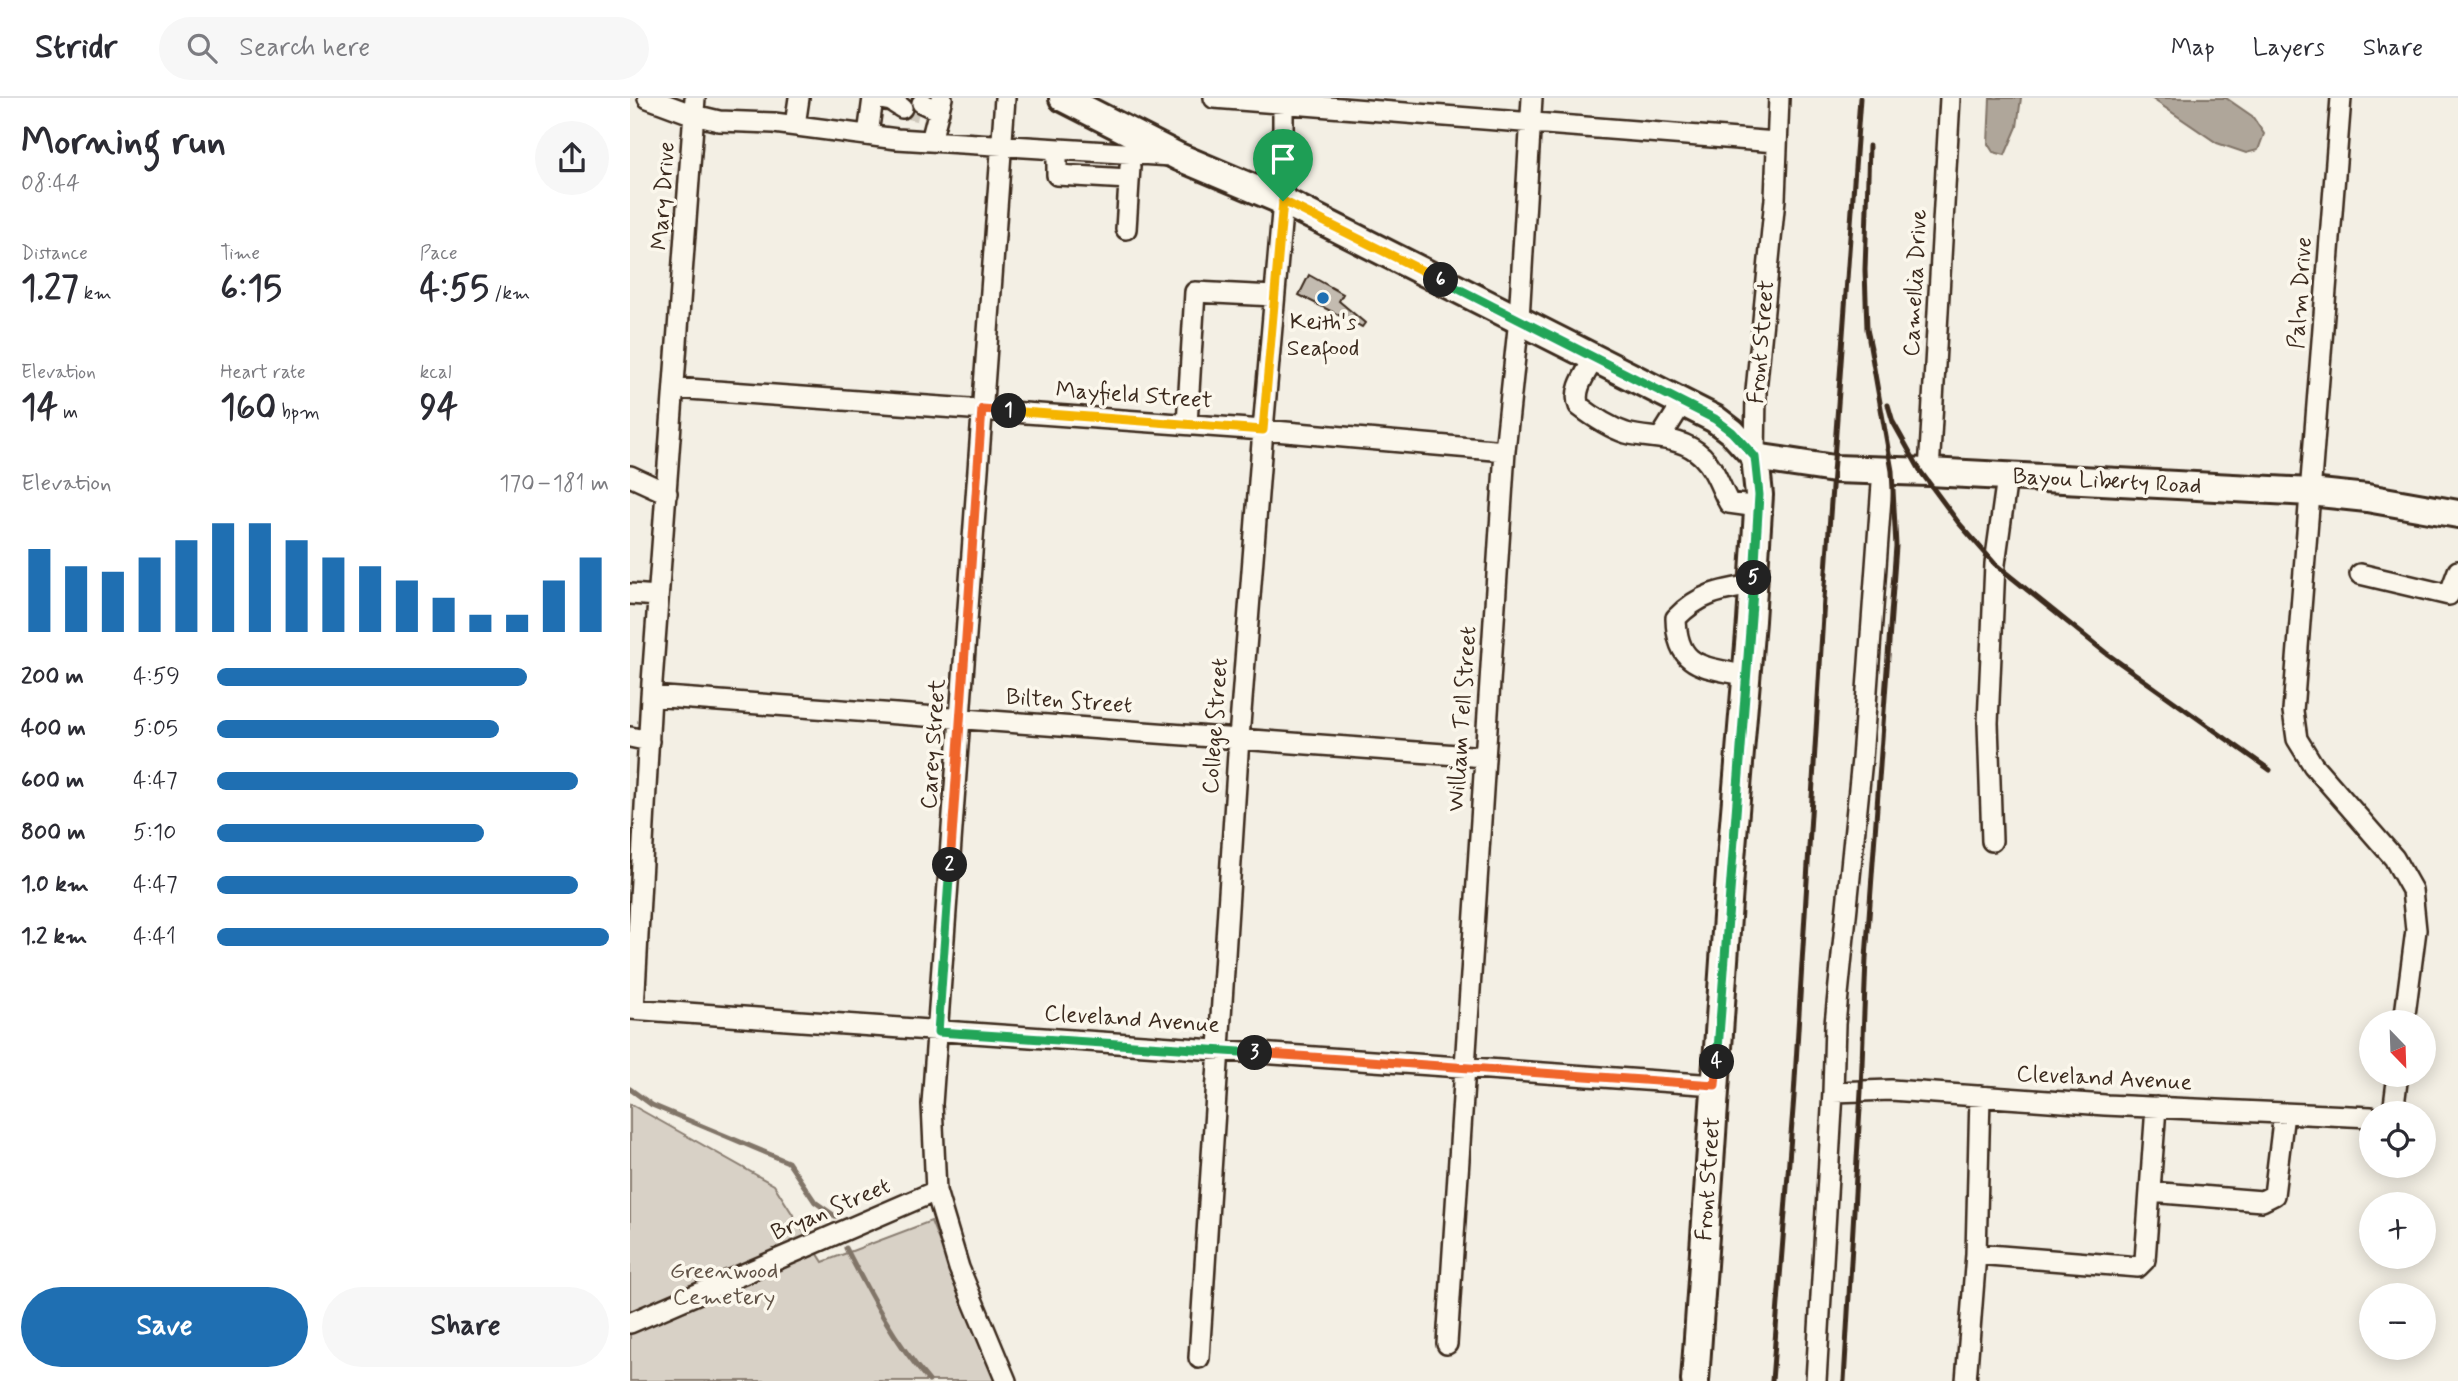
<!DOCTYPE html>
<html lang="en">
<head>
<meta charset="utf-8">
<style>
	:root { --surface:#fff; --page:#f7f7f7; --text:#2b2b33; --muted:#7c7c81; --line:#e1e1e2; --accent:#1f6fb2 }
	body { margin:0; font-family:Mynerve,sans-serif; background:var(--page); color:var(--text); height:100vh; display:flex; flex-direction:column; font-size:26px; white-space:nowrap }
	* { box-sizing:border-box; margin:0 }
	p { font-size:23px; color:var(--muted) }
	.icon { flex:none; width:38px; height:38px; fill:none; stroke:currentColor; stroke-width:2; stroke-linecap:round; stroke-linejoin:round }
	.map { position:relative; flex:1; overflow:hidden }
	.sheet { display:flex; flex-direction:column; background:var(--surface); width:630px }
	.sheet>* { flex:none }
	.needle { width:46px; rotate:157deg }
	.controls { position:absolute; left:1729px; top:912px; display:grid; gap:14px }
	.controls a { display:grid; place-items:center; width:77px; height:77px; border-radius:50%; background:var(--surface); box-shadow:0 4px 18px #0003; font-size:35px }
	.pin { position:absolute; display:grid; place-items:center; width:60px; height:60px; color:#fff; margin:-72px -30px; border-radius:50% 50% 50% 0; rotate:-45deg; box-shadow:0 0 7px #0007 }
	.pin .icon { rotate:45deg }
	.km { position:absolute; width:35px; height:35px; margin:-18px; border-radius:50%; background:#222; color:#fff; font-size:19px; line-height:35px; text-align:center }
	.round { display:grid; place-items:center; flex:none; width:74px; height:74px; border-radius:37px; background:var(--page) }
	.summary { display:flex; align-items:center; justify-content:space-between; height:119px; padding:0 21px }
	h1 { font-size:38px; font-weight:800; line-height:52px }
	.stats { display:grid; grid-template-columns:repeat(3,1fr); gap:10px; height:119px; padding:7px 21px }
	.stats div { display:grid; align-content:center }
	.stats b { font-size:35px; font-weight:800 }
	.stats small { font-size:19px; font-weight:400 }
	.stats p { font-size:19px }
	.chart { height:196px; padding:14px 21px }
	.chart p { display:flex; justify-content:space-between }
	.chart svg { width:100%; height:126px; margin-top:7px; stroke:var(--accent); stroke-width:6 }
	.cta { display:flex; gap:14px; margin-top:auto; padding:14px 21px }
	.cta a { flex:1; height:80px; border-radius:42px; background:var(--accent); color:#fff; font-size:28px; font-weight:800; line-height:80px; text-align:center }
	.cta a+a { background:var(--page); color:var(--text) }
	ul { padding:0 21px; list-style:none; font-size:23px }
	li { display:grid; grid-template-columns:112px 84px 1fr; align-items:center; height:52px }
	li i { height:18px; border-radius:9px; background:var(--accent) }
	header { display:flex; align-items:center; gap:42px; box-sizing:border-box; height:98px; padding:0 35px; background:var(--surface); border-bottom:2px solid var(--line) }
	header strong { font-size:33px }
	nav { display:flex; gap:38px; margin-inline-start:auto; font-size:24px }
	.search { width:490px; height:63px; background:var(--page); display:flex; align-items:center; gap:18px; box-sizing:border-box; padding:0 24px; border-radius:38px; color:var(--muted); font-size:26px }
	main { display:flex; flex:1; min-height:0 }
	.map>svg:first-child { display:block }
	.green { fill:#d8d1c6; stroke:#8a7e72; stroke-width:2 }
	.water { fill:#afa69a; stroke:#817468; stroke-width:2 }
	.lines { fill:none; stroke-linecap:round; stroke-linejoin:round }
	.stream { stroke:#817468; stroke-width:5 }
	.building { fill:#c3bbb0; stroke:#3b2a1e; stroke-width:2 }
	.minor-tunnel { stroke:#cec8bc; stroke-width:19; stroke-dasharray:19 10; stroke-linecap:butt }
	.minor-casing { stroke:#3b2a1e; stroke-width:24 }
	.major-casing { stroke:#3b2a1e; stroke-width:32 }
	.minor { stroke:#fbf7ec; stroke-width:19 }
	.major { stroke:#fbf7ec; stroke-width:26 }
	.rail { stroke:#3b2a1e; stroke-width:5 }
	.split-1-casing { stroke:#fff; stroke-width:14 }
	.split-2-casing { stroke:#fff; stroke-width:14 }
	.split-3-casing { stroke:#fff; stroke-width:14 }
	.split-4-casing { stroke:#fff; stroke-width:14 }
	.split-5-casing { stroke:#fff; stroke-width:14 }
	.split-6-casing { stroke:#fff; stroke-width:14 }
	.split-7-casing { stroke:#fff; stroke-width:14 }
	.split-1 { stroke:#f5b400; stroke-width:9 }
	.split-2 { stroke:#f0652b; stroke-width:9 }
	.split-3 { stroke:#22a559; stroke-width:9 }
	.split-4 { stroke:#f0652b; stroke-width:9 }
	.split-5 { stroke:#22a559; stroke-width:9 }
	.split-6 { stroke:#22a559; stroke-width:9 }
	.split-7 { stroke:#f5b400; stroke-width:9 }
	.poi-dot { fill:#1f6fb2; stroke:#fbf7ec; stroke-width:2.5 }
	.labels { text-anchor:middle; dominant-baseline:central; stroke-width:7; stroke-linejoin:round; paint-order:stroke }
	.street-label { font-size:23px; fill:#3b2a1e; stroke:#fbf7ec }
	.poi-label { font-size:23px; fill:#3b2a1e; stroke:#fbf7ec }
	.park-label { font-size:23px; fill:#625448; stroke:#fbf7ec }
</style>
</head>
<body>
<header>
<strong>Stridr</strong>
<div class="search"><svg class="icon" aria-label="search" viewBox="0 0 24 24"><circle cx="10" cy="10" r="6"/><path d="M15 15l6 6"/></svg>Search here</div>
<nav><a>Map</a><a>Layers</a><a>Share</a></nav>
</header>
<main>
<section class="sheet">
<div class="summary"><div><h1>Morning run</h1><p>08:44</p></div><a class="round"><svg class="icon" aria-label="share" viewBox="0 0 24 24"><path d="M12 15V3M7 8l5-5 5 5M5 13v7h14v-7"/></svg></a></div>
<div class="stats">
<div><p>Distance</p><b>1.27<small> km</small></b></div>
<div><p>Time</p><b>6:15</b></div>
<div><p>Pace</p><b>4:55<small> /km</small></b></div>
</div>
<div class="stats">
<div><p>Elevation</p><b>14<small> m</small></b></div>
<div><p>Heart rate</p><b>160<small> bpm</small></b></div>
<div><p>kcal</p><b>94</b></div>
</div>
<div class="chart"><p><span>Elevation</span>170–181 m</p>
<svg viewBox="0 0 160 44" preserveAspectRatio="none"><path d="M5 44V15M15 44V21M25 44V23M35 44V18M45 44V12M55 44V6M65 44V6M75 44V12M85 44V18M95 44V21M105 44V26M115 44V32M125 44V38M135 44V38M145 44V26M155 44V18"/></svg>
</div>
<ul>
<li><b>200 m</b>4:59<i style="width:79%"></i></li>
<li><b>400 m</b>5:05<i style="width:72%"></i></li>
<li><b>600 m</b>4:47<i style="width:92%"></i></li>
<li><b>800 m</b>5:10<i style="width:68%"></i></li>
<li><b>1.0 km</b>4:47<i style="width:92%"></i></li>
<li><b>1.2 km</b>4:41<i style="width:100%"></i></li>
</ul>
<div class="cta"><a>Save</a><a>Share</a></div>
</section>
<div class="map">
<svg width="1828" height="1283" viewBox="0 0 1828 1283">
	<rect width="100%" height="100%" fill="#f3efe4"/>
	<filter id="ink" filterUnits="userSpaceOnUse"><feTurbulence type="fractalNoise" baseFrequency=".0143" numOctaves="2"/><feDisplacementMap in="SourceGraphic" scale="14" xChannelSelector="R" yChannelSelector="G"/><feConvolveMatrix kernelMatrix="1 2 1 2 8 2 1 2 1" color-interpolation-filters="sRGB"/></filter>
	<g filter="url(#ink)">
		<path class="green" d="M0,1006l144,81 49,77 108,-41 65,160h-366z"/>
		<path class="water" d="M1360,0h31l-4,29 -12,28 -12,-3 -5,-8z
			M1521,0h75l26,18 12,18 -6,16 -12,3 -29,-10z"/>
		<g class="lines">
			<path class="stream" d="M0,991l22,16 136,57 27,40 20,14
				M216,1150c24,47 48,93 83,133"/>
		</g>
		<path class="building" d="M679,177l34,19 -4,7 26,22 -3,4 -63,-32z"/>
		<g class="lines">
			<path class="minor-tunnel" d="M272,10l17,4"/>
			<g class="minor-casing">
				<path id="minor" d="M18,0l46,17 25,6 55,2 123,16 274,17
					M245,0l16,3 11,7
					M375,0l-73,1006 4,87 23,77 47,113
					M584,0l562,44
					M1711,0l-48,613 4,28 16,26 81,93 18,32 4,40 -12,92
					M292,5l17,8
					M165,27l4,-27
					M238,37l5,-37
					M301,43l11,-43
					M427,51v26l72,4
					M496,131l4,-62
					M965,259c-8,15 -23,33 -16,49 13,10 32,22 47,27 27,7 54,2 76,23 14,14 18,31 27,47l29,4
					M45,290l588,42 242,21
					M557,326l8,-132 79,4
					M1031,339l22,-35
					M1125,359l1,-66 19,-192 4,-101
					M1299,374l21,-374
					M0,378l37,17
					M1730,476l89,21 9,-24
					M0,496l28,2
					M1117,578c-42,-10 -70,-6 -71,-58 24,-25 45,-28 78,-33
					M21,598l834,61
					M0,639l19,4
					M1362,743l-4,-118 7,-159 12,-87
					M0,911l1085,76
					M4,911l17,-313 44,-598
					M1203,994l58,-2 214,15 266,12
					M1763,1015l5,-39
					M1520,1094l112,9 12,-6 10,-82
					M1346,1156l162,13 7,-7 11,-153
					M0,1225l306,-132
					M817,1246l58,-893 14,-132 13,-221
					M569,1260l40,-620 24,-308 20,-229v-103
					M1186,1283l17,-289 2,-68 27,-265 21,-289
					M1336,1283l10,-127 4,-158"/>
			</g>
			<g class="major-casing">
				<path id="major" d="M433,0l116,59 104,44 432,218 17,13 23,25
					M1125,359l79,12 95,3 381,20 57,6 91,16
					M1065,1283l36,-522 20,-238 8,-126 -4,-38"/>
			</g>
			<use href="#minor" class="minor"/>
			<use href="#major" class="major"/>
			<path class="rail" d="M1239,48l-4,124 2,59 4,19
				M1258,307l5,17 28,50 37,50 37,42 111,89 164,117
				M1142,1283l22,-285 30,-497 36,-501
				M1214,1283l17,-290 5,-133 30,-412 -4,-75 -23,-131"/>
		</g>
	</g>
	<g class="lines" filter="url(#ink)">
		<g class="split-1-casing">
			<path id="split-1" d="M379,313l254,19 20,-229"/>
		</g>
		<g class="split-2-casing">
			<path id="split-2" d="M320,767l32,-456 27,2"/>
		</g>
		<g class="split-3-casing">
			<path id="split-3" d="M320,767l-12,167 317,21"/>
		</g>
		<g class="split-4-casing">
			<path id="split-4" d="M625,955l460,32 2,-23"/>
		</g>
		<g class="split-5-casing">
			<path id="split-5" d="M1087,964l37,-484"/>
		</g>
		<g class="split-6-casing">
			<path id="split-6" d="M811,182l274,139 17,13 23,25 4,38 -5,83"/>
		</g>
		<g class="split-7-casing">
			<path id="split-7" d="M653,103l158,79"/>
		</g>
		<use href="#split-1" class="split-1"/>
		<use href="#split-2" class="split-2"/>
		<use href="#split-3" class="split-3"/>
		<use href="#split-4" class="split-4"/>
		<use href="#split-5" class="split-5"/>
		<use href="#split-6" class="split-6"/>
		<use href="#split-7" class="split-7"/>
	</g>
	<circle class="poi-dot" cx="693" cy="200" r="7"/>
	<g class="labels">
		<g class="street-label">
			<text transform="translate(34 98) rotate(-86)">Mary Drive</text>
			<text transform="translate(1286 185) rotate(-87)">Camellia Drive</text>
			<text transform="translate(1671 195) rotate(-86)">Palm Drive</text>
			<text transform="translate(1132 244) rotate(-85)">Front Street</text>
			<text transform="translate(504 298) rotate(4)">Mayfield Street</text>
			<text transform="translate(1477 384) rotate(3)">Bayou Liberty Road</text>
			<text transform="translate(439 604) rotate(4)">Bilten Street</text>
			<text transform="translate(833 621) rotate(-86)">William Tell Street</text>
			<text transform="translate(586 628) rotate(-86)">College Street</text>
			<text transform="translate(304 646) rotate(-86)">Carey Street</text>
			<text transform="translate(502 922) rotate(4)">Cleveland Avenue</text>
			<text transform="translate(1474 981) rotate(3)">Cleveland Avenue</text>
			<text transform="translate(1079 1081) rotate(-86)">Front Street</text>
			<text transform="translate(201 1112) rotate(-23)">Bryan Street</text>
		</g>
		<g class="poi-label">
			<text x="693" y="225">Keith's<tspan x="693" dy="26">Seafood</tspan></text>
		</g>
		<g class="park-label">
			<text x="94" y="1174">Greenwood<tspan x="94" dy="26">Cemetery</tspan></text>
		</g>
	</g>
</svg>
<div class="controls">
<a><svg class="needle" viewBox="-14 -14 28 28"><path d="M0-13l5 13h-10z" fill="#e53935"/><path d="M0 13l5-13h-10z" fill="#7c7c81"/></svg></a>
<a><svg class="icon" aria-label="locate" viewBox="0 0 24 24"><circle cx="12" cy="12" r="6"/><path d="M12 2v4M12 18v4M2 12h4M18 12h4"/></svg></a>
<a>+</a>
<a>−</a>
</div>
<div class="pin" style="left:653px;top:103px;background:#1e9e55"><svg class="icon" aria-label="arrive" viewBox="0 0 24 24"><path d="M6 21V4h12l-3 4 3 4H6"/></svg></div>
<b class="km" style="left:379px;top:313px">1</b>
<b class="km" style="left:320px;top:767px">2</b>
<b class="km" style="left:625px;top:955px">3</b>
<b class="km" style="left:1087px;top:964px">4</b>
<b class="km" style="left:1124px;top:480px">5</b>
<b class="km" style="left:811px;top:182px">6</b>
</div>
</main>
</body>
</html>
